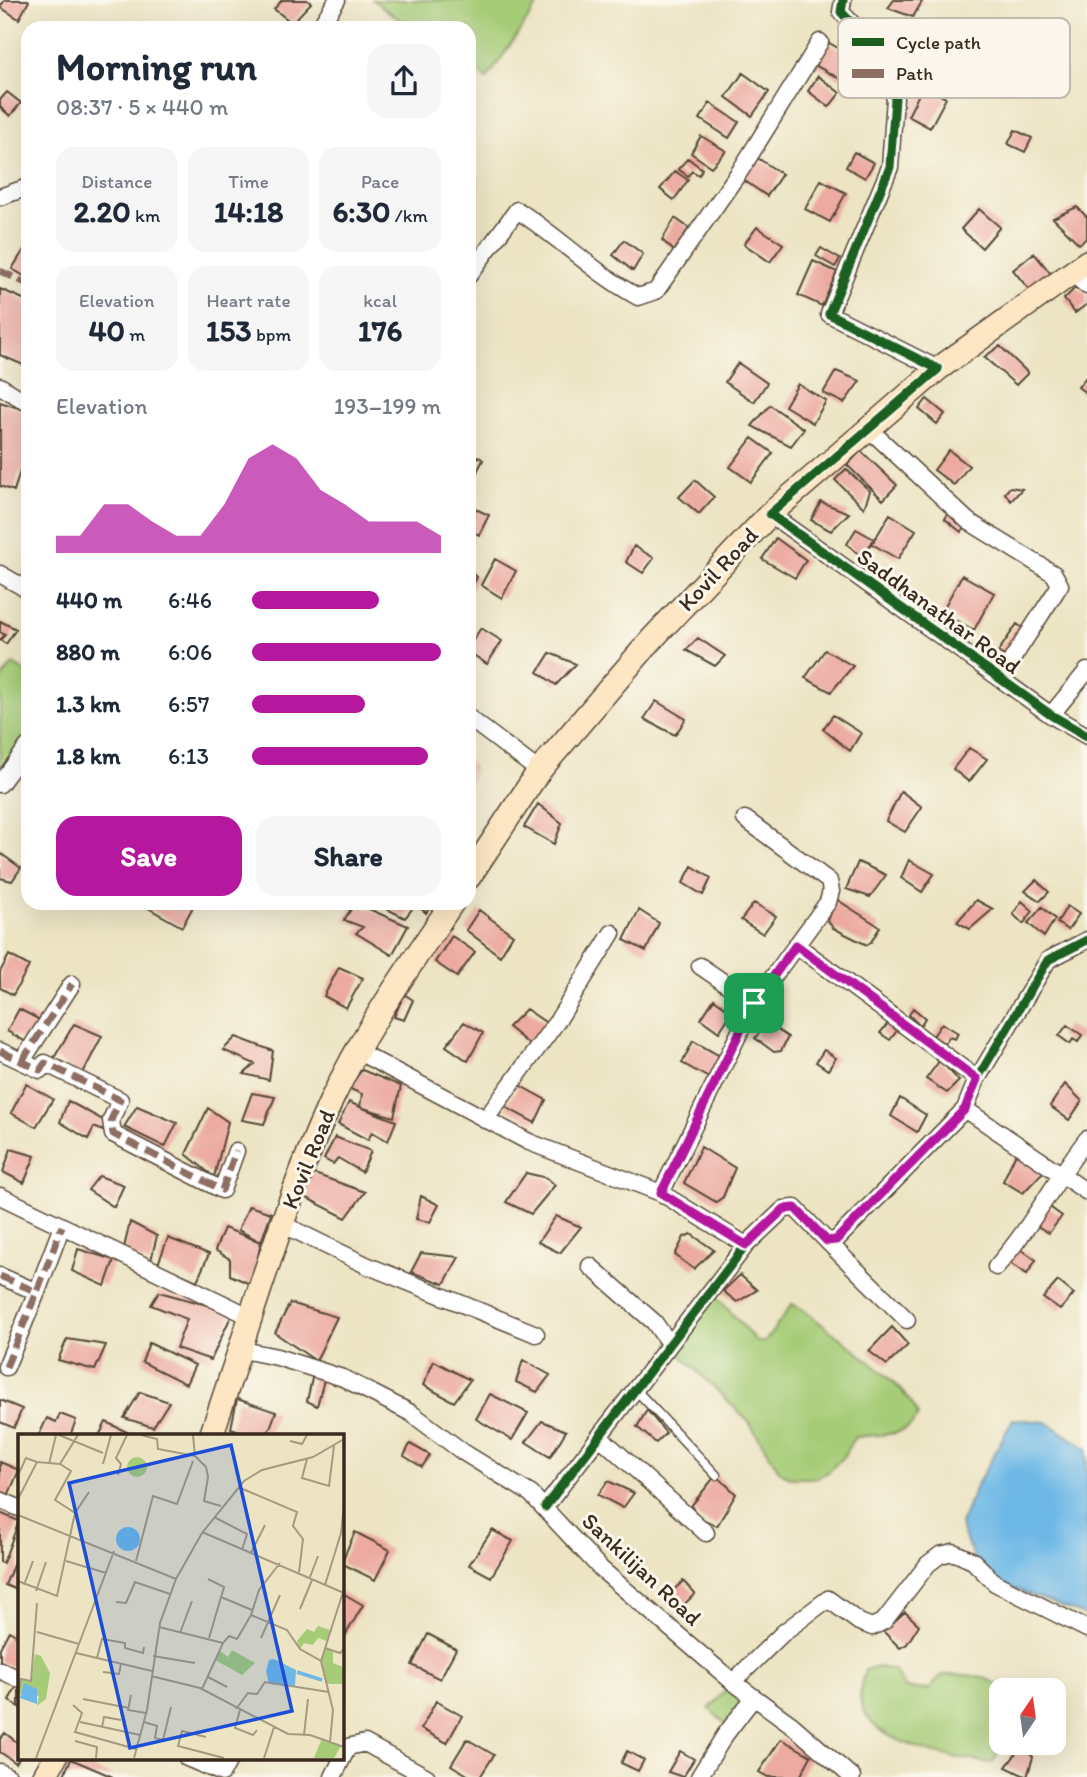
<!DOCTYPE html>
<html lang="en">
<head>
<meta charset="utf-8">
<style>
	:root { --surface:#fff; --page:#f6f6f7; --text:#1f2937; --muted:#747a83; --accent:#b5179e }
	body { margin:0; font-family:Itim,sans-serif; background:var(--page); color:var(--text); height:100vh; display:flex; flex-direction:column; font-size:26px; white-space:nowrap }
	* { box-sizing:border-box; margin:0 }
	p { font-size:23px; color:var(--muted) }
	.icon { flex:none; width:38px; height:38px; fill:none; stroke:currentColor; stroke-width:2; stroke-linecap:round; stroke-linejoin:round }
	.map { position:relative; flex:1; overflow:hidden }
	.details { position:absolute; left:21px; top:21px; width:455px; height:889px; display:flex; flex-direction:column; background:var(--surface); border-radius:21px; box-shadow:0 7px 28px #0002 }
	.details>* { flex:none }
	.needle { width:46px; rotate:13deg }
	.fabs { position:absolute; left:989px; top:1678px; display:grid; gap:14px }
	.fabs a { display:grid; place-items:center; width:77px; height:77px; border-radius:14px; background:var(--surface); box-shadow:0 7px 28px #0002; font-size:35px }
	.pin { position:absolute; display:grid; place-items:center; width:60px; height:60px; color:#fff; margin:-30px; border-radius:14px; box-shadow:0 4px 10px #0006 }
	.round { display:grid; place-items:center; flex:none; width:74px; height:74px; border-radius:21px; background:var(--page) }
	.overview { display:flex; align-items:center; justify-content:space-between; height:119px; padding:0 35px }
	h1 { font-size:38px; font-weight:800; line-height:52px }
	.stats { display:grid; grid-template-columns:repeat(3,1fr); gap:10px; height:119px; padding:7px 35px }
	.stats div { display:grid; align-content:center; border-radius:18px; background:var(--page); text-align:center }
	.stats b { font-size:30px; font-weight:800 }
	.stats small { font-size:19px; font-weight:400 }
	.stats p { font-size:19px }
	.chart { height:196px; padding:14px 35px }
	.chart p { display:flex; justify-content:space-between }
	.chart svg { width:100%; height:126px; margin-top:7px; fill:var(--accent); opacity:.7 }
	.primary-button { display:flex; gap:14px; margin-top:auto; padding:14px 35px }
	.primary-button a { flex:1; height:80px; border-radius:21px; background:var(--accent); color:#fff; font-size:28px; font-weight:800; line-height:80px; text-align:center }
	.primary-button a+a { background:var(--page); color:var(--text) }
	ul { padding:0 35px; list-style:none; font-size:23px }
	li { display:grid; grid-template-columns:112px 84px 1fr; align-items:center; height:52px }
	li i { height:18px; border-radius:9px; background:var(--accent) }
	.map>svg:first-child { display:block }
	.green { fill:#a6cc77; stroke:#707b4a; stroke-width:2 }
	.water { fill:#6db8e6; stroke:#547182; stroke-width:2 }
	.building { fill:#ecaaa1 }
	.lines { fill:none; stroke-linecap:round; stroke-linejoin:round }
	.lane-casing { stroke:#564637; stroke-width:11 }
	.street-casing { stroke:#564637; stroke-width:19 }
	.secondary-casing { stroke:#564637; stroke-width:26 }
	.lane { stroke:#fff; stroke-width:8 }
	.street { stroke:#fff; stroke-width:16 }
	.secondary { stroke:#fce6c4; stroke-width:23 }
	.quiet { stroke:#8d6e63; stroke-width:7; stroke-dasharray:14 7; stroke-linecap:butt }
	.cycleway-casing { stroke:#fbf7ec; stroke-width:13 }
	.cycleway { stroke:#1b5e20; stroke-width:9 }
	.route-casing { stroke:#fff; stroke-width:14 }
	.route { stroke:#b5179e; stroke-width:9 }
	.labels { text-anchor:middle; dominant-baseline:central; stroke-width:6; stroke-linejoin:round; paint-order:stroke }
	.street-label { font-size:23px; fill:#3b2a1e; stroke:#fbf7ec }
	.inset-river { fill:none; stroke:#6db8e6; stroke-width:3.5 }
	.inset-road { fill:none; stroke:#a59a81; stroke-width:2 }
	.view { fill:#1d4ed8; fill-opacity:0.15; stroke:#1d4ed8; stroke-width:3.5 }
	.inset-edge { fill:none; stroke:#3b2a1e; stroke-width:3.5 }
	.key { fill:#fbf7ec; stroke:#c1baae; stroke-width:2 }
	.key-label { font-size:19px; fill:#3b2a1e }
</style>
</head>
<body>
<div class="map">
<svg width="1087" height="1777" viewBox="0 0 1087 1777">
	<rect width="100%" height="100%" fill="#fbf7ec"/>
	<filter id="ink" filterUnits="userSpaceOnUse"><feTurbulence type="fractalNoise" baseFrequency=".0143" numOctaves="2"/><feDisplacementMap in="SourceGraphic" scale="14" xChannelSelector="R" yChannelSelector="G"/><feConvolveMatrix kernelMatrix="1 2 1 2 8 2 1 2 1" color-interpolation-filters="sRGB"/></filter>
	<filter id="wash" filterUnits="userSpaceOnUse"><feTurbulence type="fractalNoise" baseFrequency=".00686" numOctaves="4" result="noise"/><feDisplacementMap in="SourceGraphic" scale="28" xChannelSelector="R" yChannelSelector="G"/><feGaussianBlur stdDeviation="1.57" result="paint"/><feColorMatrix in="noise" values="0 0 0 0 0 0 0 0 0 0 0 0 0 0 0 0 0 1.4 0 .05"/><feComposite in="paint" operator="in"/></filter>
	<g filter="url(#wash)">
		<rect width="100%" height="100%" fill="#ece4c3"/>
		<path class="green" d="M373,0h168l-54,79 -18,-12v-39h-58z
			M13,664l15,9v73l-28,35v-101z
			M711,1290l46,52h8l27,-38 10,5c26,21 109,78 116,107 -14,25 -42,16 -64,22l-11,19 -15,15 -12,6h-25l-11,-6 -31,-50 -80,-79z
			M879,1667l14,3 13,18 23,2 13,-15c24,-1 45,-1 63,15h-4v53h5l-14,20c-35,-4 -110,-16 -128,-51 -7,-14 -3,-28 1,-42z
			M733,1682l21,15 -23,32 -22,-20z"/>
		<path class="water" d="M1013,1419l33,3 41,26v168l-107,-40 -20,-52 16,-37z"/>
		<g id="blocks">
			<path class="building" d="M5,0h23l1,1 -10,18 -19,-12z
				M282,0h25l4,3 -19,20 -18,-14z
				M894,0h29l-10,17 -25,-9z
				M824,40l28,16 -12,23 -29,-16z
				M743,73l26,19 -17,24 -26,-19z
				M818,76l22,17 -11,14 -21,-16z
				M923,86l23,12 -16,30 -22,-12z
				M7,92l14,11 -11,13 -10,-9v-7z
				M710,103l29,19 -10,16 -29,-19z
				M1015,130l17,8 -7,14 -17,-8z
				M701,136l25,15 -15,16 -20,-14z
				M854,152l20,11 -9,15 -19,-11z
				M756,157l26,17 -15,22 -25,-17z
				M688,158l14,11 -3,6 -7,-4 -4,5 -10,-7z
				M675,171l13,9 -14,20 -14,-11z
				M821,180l25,13 -16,29 -25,-13z
				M1077,207l10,10v21l-8,6 -26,-26z
				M979,209l21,18 -18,21 -21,-19z
				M675,218l14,10 -15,23 -12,-11z
				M757,227l26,17 -13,18 -26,-18z
				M624,240l19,14 -10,17 -20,-16z
				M28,243v35l-16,-9z
				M821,248l19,11 -5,8 -19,-11z
				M1034,253l18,22 -21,17 -18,-22z
				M813,261l24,11 -15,34 -24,-11z
				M1076,287l11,7v10l-12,9 -11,-14z
				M0,289l28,12v66l-28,-12z
				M1000,346l28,27 -12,12 -32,-28z
				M738,363l29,20 -13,19 -29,-20z
				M836,371l24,10 -16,22 -21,-10z
				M1087,376v18l-9,-7z
				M798,384l28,17 -13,22 -28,-17z
				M927,399l18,15 -8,10 -18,-15z
				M0,402l28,9 -4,20 4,2v41l-8,-3 -6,20 -14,-5z
				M770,405l34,24 -13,17 -39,-20z
				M752,438l21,15 -22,29 -21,-15z
				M949,450l20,16 -15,19 -20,-15z
				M861,451l36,34 -14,15 -36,-35z
				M478,456l5,4 -14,27v-22z
				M846,469l24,22 -6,17 -29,-28z
				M695,480l19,17 -15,17 -20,-17z
				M1010,487l12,2 -11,12 -6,-8z
				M821,502l28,11 -18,18 -20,-11z
				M952,506l16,15 -7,11 -16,-13z
				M471,507l18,8 -10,20 -10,-5z
				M890,514l26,16 -18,29 -26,-15z
				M856,529l18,10 -12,18 -15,-13z
				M776,538l30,22 -11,18 -33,-19z
				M634,546l20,12 -11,15 -17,-11z
				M495,559l21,12 -14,27 -21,-13z
				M469,572l8,5 -8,16z
				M962,575l32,18 -20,37 -33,-17z
				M0,621l16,8 -10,15 -6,-4 5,-5 -5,-3z
				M1017,624l14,10 -20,27 -13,-9z
				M481,628l21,13 -15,23 -18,-12v-6z
				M698,638l27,18 -10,10 -29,-16z
				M825,650l28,16 -22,26 -26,-14z
				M550,653l26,11 -20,21 -18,-13z
				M656,701l30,18 -11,16 -31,-16z
				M833,715l28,18 -11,18 -27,-22z
				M969,748l18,11 -18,23 -16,-13z
				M469,761l5,6 -4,17h-1z
				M901,791l21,16 -17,25 -19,-11z
				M538,804l24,19 -8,21 -30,-17z
				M0,853l21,15 -9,13 -12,-3z
				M909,860l25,14 -12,18 -21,-14z
				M858,862l28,13 -16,22 -24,-8z
				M692,866l19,12 -8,17 -20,-12z
				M1036,880l13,12 -9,9 -15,-10z
				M836,899l44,28 -9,15 -4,3 -34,-17 -5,-7z
				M976,900l17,9 -23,20 -13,-7z
				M1022,901l11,10 -10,13 -10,-10z
				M151,903h44l-13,24 -34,-19z
				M355,903l53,23 -16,29 -36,-22 7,-6 -19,-7z
				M375,903h58l-7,10 -10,-9 -11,14z
				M754,903l22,13 -13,18 -22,-14z
				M1067,906l12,8 -11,16 -11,-7z
				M1042,907l13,12 -11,18 -16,-14z
				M479,910l34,25 -13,21 -34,-26z
				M639,910l20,13 -13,28 -22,-11z
				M452,936l23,16 -18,25 -22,-15z
				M9,955l20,11 -16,29 -13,-7v-16z
				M339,967l24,11 -17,30 -22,-12z
				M404,994l9,6 -9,20 -10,-3z
				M714,999l18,13 -13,20 -18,-13z
				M913,1008l12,10 -5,8 -11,-11z
				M19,1009l21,11 -12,23 -21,-12z
				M526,1009l22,15 -18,21 -22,-18z
				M464,1022l19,11 -15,28 -22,-15z
				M889,1022l10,6 -9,12 -10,-7z
				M767,1023l21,14 -7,14 -7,1 -19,-14z
				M942,1023l16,10 -3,6 -6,-2 -4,7 -12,-8z
				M74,1024l28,12 -21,41 -27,-19z
				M1067,1025l15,10 -4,7 -5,-3 -3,5 -11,-8z
				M236,1037l37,14 -4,29 -25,-6 11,-10 -32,-14z
				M693,1041l29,16 -13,21 -27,-15z
				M824,1050l12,8 -8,12 -12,-8z
				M940,1060l19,21 -12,12 -21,-14z
				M362,1070l39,16 -7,31 -34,-10 36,14 -8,20 -16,-9 -4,8 -30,-16 11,-22 11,5 2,-13 -14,-6z
				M26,1084l27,15 -17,28 -25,-14z
				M1065,1084l17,17 -13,19 -19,-14z
				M519,1085l27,15 -11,23 -30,-16z
				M252,1093l23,4 -11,27 -22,-4z
				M900,1098l26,17 -9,17 -26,-16z
				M68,1101l37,20 -2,10 -9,-4 -6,12 -28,-17z
				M137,1106l40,17 -12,24 -41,-20z
				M208,1108l20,14 -14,55 -28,-23z
				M335,1137l36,14 -9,21 -24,-14 -5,6 -9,-5z
				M701,1147l34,21 -12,29 -7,5 -32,-19z
				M11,1149l24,7 -11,27 -21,-11z
				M1016,1153l27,19 -20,21 -20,-12z
				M309,1172l56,20 -19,26 -47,-24z
				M526,1173l21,5 8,7 -24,29 -25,-12z
				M99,1176l25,9 -10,22 -26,-17z
				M421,1196l18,9 -9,17 -14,-3z
				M1047,1205l15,11 -13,17 -17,-10z
				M249,1206l22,7 -10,29 -23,-12z
				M556,1216l25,11 -21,26 -22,-11z
				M130,1222l27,14 -7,28 -27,-12z
				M224,1228l37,14 -9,43 -22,-10v-16l-15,-9z
				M691,1234l23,16 -20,19 -19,-14 9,-18z
				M168,1238l41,16 -12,27 -39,-17z
				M1018,1247l18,13 -9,14 -19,-12z
				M78,1249l36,11 -9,26 -33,-15z
				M421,1253l38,4 -15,27 -33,-12z
				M740,1275l17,15 -20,12 -14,-11z
				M1058,1281l16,13 -14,16 -17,-12z
				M159,1292l74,20 -22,48 -35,-12 11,-29 -36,-14z
				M290,1303l47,14 -21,44 -41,-28z
				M892,1327l16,18 -21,20 -18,-14z
				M67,1339l39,6 -11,25 -37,-10z
				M149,1343l46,22 -9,19 -44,-22z
				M523,1360l27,15 -13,17 -21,-10z
				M434,1361l36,19 -16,22 -31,-17z
				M313,1374l12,2 -8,30 -10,-5z
				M140,1392l29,10 -16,25 -29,-9z
				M490,1394l38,19 -16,27 -36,-21z
				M237,1399l39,13 -9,24h-13l-23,-8z
				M0,1400l22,9 -8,19 -14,-6z
				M647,1410l19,23 -10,10 -19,-16z
				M60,1414l16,6 -6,16 -31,-1 8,-17 9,4z
				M542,1421l24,10 -16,26 -24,-15z
				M106,1422l29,14h-36z
				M410,1444l20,11 -8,12 -18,-11z
				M0,1462l19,8 -13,31 -6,-3z
				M716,1475l20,19 -19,32 -17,-8 -9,-12z
				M608,1481l26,12 -11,15 -25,-13z
				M0,1513l19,8 -16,42 -3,-1z
				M492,1530l21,11 -22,36 -22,-12z
				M355,1532l35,18 -15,30 -34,-17z
				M19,1551v40l-14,-6z
				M683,1581l12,13 -17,16 -12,-13z
				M341,1592l22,13 -18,31 -4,-2z
				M905,1612l14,13 -12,19 -7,4 -17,-17z
				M9,1631l10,6v34l-19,-10v-13z
				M428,1634l28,15 -16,30 -28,-14z
				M19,1682v25l-10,-7z
				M436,1701l26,15 -15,27 -26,-14z
				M5,1733l14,11v14l-3,5 -16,-11v-13z
				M467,1739l27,16 -14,22h-9l-20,-12z
				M781,1739l30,17 -11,21h-32l-9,-5z
				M1022,1746l11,11 -6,20 -21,-10z
				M627,1751l17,9 -6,11 -17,-8z
				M680,1751l14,8 -11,18 -15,-5z
				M71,1759l42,18h-50z"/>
		</g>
	</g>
	<g filter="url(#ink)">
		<use href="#blocks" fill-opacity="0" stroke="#564637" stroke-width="2"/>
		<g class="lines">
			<g class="lane-casing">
				<path id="lane" d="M635,1389l81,86"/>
			</g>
			<g class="street-casing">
				<path id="street" d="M843,0l-2,12 32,33 22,53 -5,69 -61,147 109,55 -6,5
					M323,22l14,-22
					M0,197l28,-10
					M1072,273l15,13
					M469,275l48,-65c42,27 77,63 121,87l18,-6 84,-120 80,-129
					M0,386l28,17
					M870,430l98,91 86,53 6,11 -60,93
					M778,508l-8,6 281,201 36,21
					M0,574l28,16
					M1051,715l36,-44
					M469,718l70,53
					M0,784l28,-38
					M796,945l181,134
					M700,966l54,37
					M0,1051l40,19 5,-7 75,37 -9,20 2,14 109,56 14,-39
					M357,1051l172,91 132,51 85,52
					M22,1061l50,-77
					M965,1109l122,83
					M485,1120l73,-100 54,-87
					M661,1193l93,-190 74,-101 3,-11 -2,-10 -84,-62
					M0,1196l249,120
					M282,1224l84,41 170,69
					M827,1241l80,79
					M590,1266l64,56 15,21
					M996,1267c35,-39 59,-87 91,-128
					M0,1276l37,16 25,-66
					M238,1349l39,8 66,21 68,35 52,39 68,42 70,75 132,113 59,43 60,52
					M6,1367l31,-75
					M600,1437l106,96
					M0,1500l19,8
					M545,1507l201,-262 38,-36 11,-1 32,33 9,-1 129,-131 12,-30 71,-119 39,-20
					M0,1670l19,9
					M733,1682l51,-50 44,-33 31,23 13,5 12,-6 44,-57 12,-9 13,-3 20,9 22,22 92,46
					M187,1758l35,15 8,-15
					M0,1772l9,5
					M333,1777l15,-30 17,-4 62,34
					M699,1777l26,-42 29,-38"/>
			</g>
			<g class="secondary-casing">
				<path id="secondary" d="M469,877l70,-106 113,-132 118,-125 168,-145 149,-107
					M211,1436c39,-113 71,-228 121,-337 33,-70 77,-132 120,-196
					M44,1777l11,-19"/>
			</g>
			<use href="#lane" class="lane"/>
			<use href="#street" class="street"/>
			<use href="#secondary" class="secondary"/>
			<path class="quiet" d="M0,271l28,13
				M0,1051l40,19 5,-7 75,37 -9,20 2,14 109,56 14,-39
				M22,1061l50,-77
				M0,1276l37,16 25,-66
				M6,1367l31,-75"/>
			<g class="cycleway-casing">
				<path id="cycleway" d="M843,0l-2,12 32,33 22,53 -5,69 -61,147 109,55 -168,145 281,201 36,21
					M545,1507l201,-262 38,-36 11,-1 32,33 9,-1 129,-131 12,-30 71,-119 39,-20"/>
			</g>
			<use href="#cycleway" class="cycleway"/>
		</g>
	</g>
	<g class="lines" filter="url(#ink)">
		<g class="route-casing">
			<path id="route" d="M796,945l181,134 -12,30 -129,131 -9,1 -32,-33 -11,1 -38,36 -85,-52 93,-190z"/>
		</g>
		<use href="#route" class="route"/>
	</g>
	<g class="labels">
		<g class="street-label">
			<text transform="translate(718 569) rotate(-47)">Kovil Road</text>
			<text transform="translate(939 611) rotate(36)">Saddhanathar Road</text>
			<text transform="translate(308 1159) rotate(-68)">Kovil Road</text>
			<text transform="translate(642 1569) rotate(43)">Sankilijan Road</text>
		</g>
	</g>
	<g transform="translate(18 1434)">
		<rect width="326" height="326" fill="#ece4c3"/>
		<path d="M109 33a10 10 0 1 1 20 0a10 10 0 1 1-20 0ZM300,192l12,4 -3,11 -9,-3 -5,7 -9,-2 -4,6 -3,-8 10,-12 7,3zM307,214l8,4v11l10,4v17h-17l-5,-23zM214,216l23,13 -13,12 -27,-15 5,-9 8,6zM17,220l6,2 9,17 -4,26 -9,7 2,-9 -6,-7 -13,4 -2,5 3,-20 10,2zM304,304l19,8 -7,12h-20z" fill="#a6cc77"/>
		<path d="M98 105a12 12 0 1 1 24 0a12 12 0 1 1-24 0ZM256,225l22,11 -1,17 -26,-3 -3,-13 3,-11zM6,249l13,6v15l-17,-6z" fill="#6db8e6"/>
		<path class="inset-river" d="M279,238l25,8"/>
		<path class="inset-road" d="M41,1l44,18M123,1l16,4 1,10 37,7M175,1l2,21 11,11 2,10 -4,24 17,5M272,7l12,3 5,-9M289,25l-5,19 27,8 5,-40M31,30l7,-29M85,30l8,-29M1,39l7,-15 11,4M100,41l3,-11 -5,-6 11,-23M220,53l59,25 -4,14 10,13 -4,33M0,65l19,-37 23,2M57,79l14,-21M0,81l158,64M196,83l33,17 -5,16M184,98l142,61M233,119l14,-28M48,127l40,12M118,127l17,-65 24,8 16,-43M292,143l8,-21M190,145l16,8 -15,51M0,147l39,15 18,-83 -20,-13 16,-29 -11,-7 18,-29M6,151l9,-24M307,151l16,-52 3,-28M18,157l10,-29M203,163l31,13M98,168l10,1 9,-21 35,12M282,175l12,-29M233,181l36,15 13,19 21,12 12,49 -3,32M141,193l64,16M19,198l42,12M162,199l12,-32M243,204l19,-43M307,214l15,5 4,-4M58,219l76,18M135,222l42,7M79,224l5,-19 23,4v5l18,5 1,-6M303,227l23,-72M85,238l16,2 2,-10M133,242l49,12 88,46 22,1 34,12M190,243l19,10M184,255l21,-46 6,-7 8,3 14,-24 8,-25 21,-27M0,261l3,-16 10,2 6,-78M113,261l-3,15 18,3M65,265l46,9M55,271l9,8 -7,19 61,17M218,275l12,-16 9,1 8,-12 64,10M222,276l-5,18 18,7 4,-5M62,288l60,13M126,288l13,4 -2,12 8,2 8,-33M84,293l2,-10 17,3M286,301l4,-36M188,303l-24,-6 -4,15 46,12M57,307l22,6 -1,11M18,324l78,-207M116,324l13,-48 13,-87 16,-44 26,-46 42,-52 18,-11 51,-13 31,-18M246,324l10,-31"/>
		<path class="view" d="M213,11l61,266 -162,37 -61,-265z"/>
		<rect width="326" height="326" class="inset-edge"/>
	</g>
	<rect x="838" y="18" width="232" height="80" rx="10" class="key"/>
	<rect x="852" y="38" width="32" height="8" fill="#1b5e20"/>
	<rect x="852" y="69" width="32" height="9" fill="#8d6e63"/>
	<g class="key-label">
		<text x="896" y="49">Cycle path</text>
		<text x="896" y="80">Path</text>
	</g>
</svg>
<div class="fabs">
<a><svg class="needle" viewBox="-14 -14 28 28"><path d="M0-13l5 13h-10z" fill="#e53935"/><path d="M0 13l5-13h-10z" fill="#747a83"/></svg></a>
</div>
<div class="pin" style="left:754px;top:1003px;background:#1e9e55"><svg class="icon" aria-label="arrive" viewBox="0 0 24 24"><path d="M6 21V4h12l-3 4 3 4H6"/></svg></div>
<section class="details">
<div class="overview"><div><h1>Morning run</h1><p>08:37 · 5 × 440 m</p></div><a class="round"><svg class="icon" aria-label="share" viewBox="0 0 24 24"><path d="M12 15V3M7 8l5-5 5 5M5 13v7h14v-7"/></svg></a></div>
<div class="stats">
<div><p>Distance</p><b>2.20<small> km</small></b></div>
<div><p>Time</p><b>14:18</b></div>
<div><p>Pace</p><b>6:30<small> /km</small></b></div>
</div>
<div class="stats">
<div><p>Elevation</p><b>40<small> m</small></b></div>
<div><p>Heart rate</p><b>153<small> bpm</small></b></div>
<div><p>kcal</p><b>176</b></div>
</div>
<div class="chart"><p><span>Elevation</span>193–199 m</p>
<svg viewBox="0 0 160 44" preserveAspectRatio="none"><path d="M0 44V38L10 38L20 27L30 27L40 33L50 38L60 38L70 27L80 11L90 6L100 11L110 22L120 27L130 33L140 33L150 33L160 38V44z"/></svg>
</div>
<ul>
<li><b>440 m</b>6:46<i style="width:67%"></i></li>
<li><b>880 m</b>6:06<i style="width:100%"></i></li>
<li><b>1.3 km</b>6:57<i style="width:60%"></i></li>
<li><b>1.8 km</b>6:13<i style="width:93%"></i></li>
</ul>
<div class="primary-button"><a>Save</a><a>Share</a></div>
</section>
</div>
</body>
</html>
